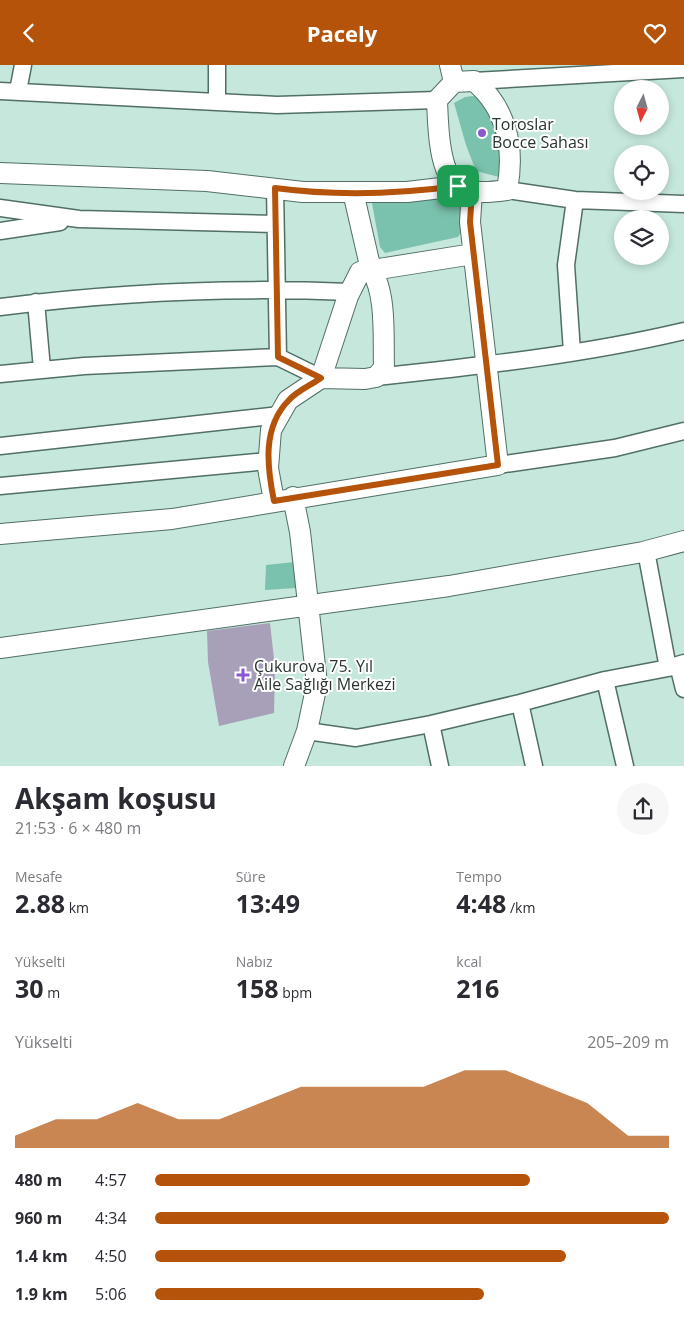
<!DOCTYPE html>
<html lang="tr">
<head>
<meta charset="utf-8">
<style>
	:root { --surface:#fff; --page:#f7f7f7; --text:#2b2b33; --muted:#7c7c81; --accent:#b45309 }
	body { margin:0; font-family:"Open Sans",sans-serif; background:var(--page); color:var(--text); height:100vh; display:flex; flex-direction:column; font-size:19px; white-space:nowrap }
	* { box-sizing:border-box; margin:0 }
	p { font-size:16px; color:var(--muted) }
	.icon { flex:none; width:28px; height:28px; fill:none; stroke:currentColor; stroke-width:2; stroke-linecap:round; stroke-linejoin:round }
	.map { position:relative; height:701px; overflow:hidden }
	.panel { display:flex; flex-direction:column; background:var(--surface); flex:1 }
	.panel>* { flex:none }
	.needle { width:32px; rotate:186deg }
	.fabs { position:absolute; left:614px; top:15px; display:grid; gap:10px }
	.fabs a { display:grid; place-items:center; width:55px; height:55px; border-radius:50%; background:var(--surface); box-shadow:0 2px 8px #0003; font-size:25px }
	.pin { position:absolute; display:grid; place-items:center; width:42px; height:42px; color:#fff; margin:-21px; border-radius:10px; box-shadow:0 2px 8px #0006 }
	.round { display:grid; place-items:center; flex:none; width:52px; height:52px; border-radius:26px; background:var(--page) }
	.summary { display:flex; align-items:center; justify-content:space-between; height:85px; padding:0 15px }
	h1 { font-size:28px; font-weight:700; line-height:38px }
	.figures { display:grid; grid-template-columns:repeat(3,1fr); gap:8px; height:85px; padding:5px 15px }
	.figures div { display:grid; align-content:center }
	.figures b { font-size:25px; font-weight:700 }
	.figures small { font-size:14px; font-weight:400 }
	.figures p { font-size:14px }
	.chart { height:140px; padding:10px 15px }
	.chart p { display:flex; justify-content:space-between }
	.chart svg { width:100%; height:90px; margin-top:5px; fill:var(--accent); opacity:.7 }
	ul { padding:0 15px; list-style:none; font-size:16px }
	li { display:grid; grid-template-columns:80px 60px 1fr; align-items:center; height:38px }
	li i { height:12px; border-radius:6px; background:var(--accent) }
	header { display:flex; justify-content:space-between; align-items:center; height:65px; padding:0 15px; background:var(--accent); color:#fff; font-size:22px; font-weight:700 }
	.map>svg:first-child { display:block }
	.green { fill:#7ac2ad }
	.building { fill:#a8a0b9 }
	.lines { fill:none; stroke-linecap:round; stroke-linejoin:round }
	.minor-casing { stroke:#516f66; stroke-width:19 }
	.tertiary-casing { stroke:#516f66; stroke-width:22 }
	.minor { stroke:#fff; stroke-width:16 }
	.tertiary { stroke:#fff; stroke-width:20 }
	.route-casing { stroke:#fff; stroke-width:10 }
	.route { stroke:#b45309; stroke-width:6 }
	.poi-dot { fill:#8957cf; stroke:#fff; stroke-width:2 }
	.labels { text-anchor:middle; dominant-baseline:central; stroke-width:4; stroke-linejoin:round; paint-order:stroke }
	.poi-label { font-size:16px; fill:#283531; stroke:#fff; text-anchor:start }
</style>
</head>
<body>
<header><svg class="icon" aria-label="back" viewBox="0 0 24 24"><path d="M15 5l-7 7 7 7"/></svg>Pacely<svg class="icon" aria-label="heart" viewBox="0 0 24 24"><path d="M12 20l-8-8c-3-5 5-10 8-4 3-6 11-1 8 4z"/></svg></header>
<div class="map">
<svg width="684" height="701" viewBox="0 0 684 701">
	<rect width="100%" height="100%" fill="#c6e7dc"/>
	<path class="green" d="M481,30l23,48 -5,34 -23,-6 -10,-26 -12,-42 11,-6z
		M370,127h92l1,37 -5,8 -73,16 -5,-6z
		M294,497l2,26 -31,2 1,-25z"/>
	<path class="building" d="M270,558l5,45 -1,45 -55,13 -11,-64 -1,-31z"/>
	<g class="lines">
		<g class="minor-casing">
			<path id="minor" d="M217,0v37
				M474,16l210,-12
				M0,26l277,14 160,-5
				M18,26l5,-26
				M275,123l3,169
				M507,125l68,10 109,4
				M0,143l79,11 196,5
				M0,166l60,-9
				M36,237l6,67
				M0,242c116,-15 233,-20 350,-15
				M572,287l-6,-87 9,-65
				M0,309l84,-8 194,-9 43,21
				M376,312c103,-11 207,-22 308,-46
				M0,381l280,-31
				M498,400l117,-17 69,-17
				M0,421l268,-25
				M646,486l22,117
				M678,600l6,24
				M605,615l20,86
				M520,638l14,63
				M431,659l9,42
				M307,666l49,7 75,-14 89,-21 85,-23 63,-12 16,-5"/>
		</g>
		<g class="tertiary-casing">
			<path id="tertiary" d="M450,0l4,17
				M474,16c33,27 41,68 33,109 -15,2 -36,5 -50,-5 -19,-14 -19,-63 -20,-85l17,-18z
				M0,108l207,8 96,11h104l51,-6
				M321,313l44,1 11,-2 8,-9c-1,-28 3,-75 -13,-98l-18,-78
				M293,432l7,35 17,152 -10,47 -13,35
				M274,436l-6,-33 3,-38 17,-30 33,-22 27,-82 12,-24 113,-18
				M0,469l172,-15 326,-54 -28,-243 2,-31
				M0,583l449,-62 194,-34 41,-11"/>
		</g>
		<use href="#minor" class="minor"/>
		<use href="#tertiary" class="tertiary"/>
	</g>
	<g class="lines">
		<g class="route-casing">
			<path id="route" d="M458,121l14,5 -2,31 28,243 -224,36c-7,-34 -12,-74 15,-101 8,-9 22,-15 32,-22l-43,-21 -3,-169c60,8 123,6 183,-2z"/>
		</g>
		<use href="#route" class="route"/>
	</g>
	<g class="poi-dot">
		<circle cx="482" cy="68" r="5"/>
		<path d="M240.5 602.5h5v5h5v5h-5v5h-5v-5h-5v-5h5z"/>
	</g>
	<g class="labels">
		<g class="poi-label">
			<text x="492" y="59">Toroslar<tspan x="492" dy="18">Bocce Sahası</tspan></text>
			<text x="254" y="601">Çukurova 75. Yıl<tspan x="254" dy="18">Aile Sağlığı Merkezi</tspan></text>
		</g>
	</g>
</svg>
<div class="fabs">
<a><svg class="needle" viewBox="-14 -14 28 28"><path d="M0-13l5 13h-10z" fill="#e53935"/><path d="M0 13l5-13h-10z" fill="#7c7c81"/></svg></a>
<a><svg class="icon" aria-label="locate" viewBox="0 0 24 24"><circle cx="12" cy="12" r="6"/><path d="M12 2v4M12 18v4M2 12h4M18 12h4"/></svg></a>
<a><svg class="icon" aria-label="layers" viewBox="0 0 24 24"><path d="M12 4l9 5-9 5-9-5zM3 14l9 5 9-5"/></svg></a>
</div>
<div class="pin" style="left:458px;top:121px;background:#1e9e55"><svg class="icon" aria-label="arrive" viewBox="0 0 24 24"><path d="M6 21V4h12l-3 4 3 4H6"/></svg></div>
</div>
<section class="panel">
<div class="summary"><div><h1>Akşam koşusu</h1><p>21:53 · 6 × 480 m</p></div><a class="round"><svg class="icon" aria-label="share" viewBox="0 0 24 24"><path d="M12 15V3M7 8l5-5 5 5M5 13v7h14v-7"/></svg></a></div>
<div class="figures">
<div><p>Mesafe</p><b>2.88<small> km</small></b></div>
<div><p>Süre</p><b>13:49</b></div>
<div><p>Tempo</p><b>4:48<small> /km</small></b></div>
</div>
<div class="figures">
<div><p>Yükselti</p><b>30<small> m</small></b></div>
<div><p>Nabız</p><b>158<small> bpm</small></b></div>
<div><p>kcal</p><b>216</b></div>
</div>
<div class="chart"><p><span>Yükselti</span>205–209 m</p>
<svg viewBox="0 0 160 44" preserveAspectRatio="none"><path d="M0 44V38L10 30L20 30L30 22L40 30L50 30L60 22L70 14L80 14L90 14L100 14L110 6L120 6L130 14L140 22L150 38L160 38V44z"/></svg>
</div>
<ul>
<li><b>480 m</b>4:57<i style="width:73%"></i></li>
<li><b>960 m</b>4:34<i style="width:100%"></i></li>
<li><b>1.4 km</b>4:50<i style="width:80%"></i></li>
<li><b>1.9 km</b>5:06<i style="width:64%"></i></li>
</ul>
</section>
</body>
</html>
